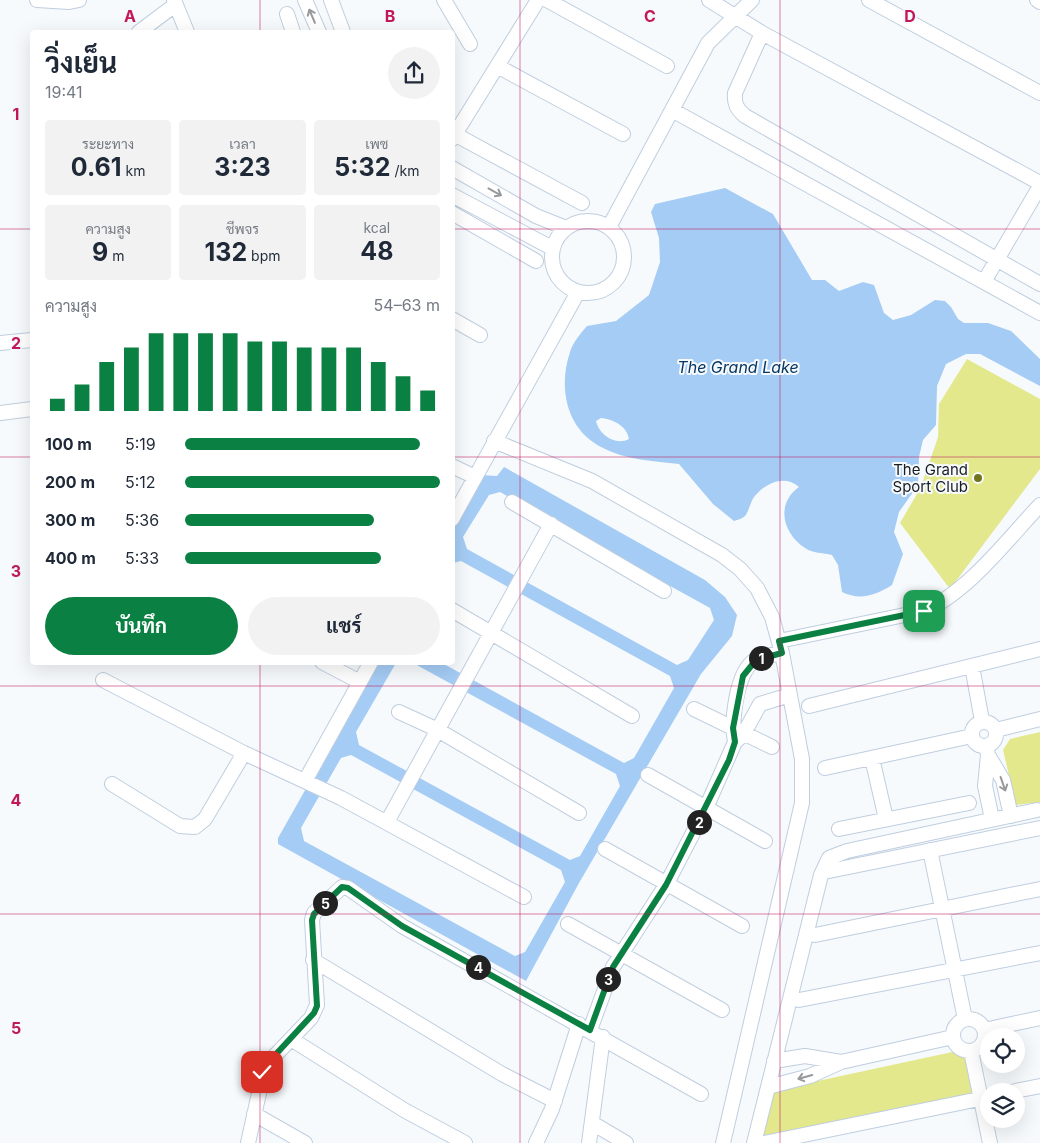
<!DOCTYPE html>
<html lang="th">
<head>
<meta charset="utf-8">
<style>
	:root { --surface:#fff; --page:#f2f2f3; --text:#1f2937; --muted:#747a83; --accent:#0b8043 }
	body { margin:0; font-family:Inter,Sarabun,sans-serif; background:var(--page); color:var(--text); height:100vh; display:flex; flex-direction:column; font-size:19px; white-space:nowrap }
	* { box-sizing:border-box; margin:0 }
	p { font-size:16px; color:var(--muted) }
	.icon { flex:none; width:28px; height:28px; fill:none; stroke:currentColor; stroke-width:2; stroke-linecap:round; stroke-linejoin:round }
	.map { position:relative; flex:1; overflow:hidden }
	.details { position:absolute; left:30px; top:30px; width:425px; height:635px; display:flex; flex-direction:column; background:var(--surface); border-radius:5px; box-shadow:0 5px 20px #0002 }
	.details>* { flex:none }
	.controls { position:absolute; left:980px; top:1028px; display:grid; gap:10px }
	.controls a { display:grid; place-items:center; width:45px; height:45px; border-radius:50%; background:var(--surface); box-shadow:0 5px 20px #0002; font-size:25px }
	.pin { position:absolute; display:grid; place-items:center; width:42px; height:42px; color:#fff; margin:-21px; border-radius:10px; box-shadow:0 2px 8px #0006 }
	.km { position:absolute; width:25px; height:25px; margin:-12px; border-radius:50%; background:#222; color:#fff; font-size:14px; line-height:25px; text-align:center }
	.round { display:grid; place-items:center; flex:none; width:52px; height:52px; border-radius:26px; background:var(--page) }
	.summary { display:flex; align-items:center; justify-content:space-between; height:85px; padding:0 15px }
	h1 { font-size:28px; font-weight:700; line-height:38px }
	.metrics { display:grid; grid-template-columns:repeat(3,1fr); gap:8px; height:85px; padding:5px 15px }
	.metrics div { display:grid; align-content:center; border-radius:5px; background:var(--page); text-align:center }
	.metrics b { font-size:25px; font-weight:700 }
	.metrics small { font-size:14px; font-weight:400 }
	.metrics p { font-size:14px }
	.chart { height:140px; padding:10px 15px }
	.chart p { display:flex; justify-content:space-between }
	.chart svg { width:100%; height:90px; margin-top:5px; stroke:var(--accent); stroke-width:6 }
	.button { display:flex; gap:10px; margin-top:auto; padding:10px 15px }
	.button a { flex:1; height:58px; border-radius:30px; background:var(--accent); color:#fff; font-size:20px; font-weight:700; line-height:58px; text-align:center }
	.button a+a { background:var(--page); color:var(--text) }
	ul { padding:0 15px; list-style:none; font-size:16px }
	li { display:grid; grid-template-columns:80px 60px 1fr; align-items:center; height:38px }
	li i { height:12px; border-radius:6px; background:var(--accent) }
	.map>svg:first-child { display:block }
	.green { fill:#e3e88c }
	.water { fill:#a5ccf5; fill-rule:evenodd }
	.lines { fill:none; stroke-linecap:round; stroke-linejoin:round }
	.minor-casing { stroke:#bfcedf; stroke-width:16 }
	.minor { stroke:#fff; stroke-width:14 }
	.oneway { stroke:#97999c }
	.route-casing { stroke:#fff; stroke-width:10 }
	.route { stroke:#0b8043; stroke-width:6 }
	.grid { fill:none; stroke:#c2185b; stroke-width:1; stroke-opacity:0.55 }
	.poi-dot { fill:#72751d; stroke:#f7fafd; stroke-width:2 }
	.labels { text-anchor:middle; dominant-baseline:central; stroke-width:4; stroke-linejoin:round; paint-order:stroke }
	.poi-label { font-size:15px; fill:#181d23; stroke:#f7fafd; text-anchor:end }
	.water-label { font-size:16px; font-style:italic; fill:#073862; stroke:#f7fafd }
	.grid-label { font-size:16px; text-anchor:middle; font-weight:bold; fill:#c2185b; stroke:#f7fafd; stroke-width:4; stroke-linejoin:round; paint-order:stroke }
</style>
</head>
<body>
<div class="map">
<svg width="1040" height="1143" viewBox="0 0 1040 1143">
	<rect width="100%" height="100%" fill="#f7fafd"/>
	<path class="green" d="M967,359l73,40v70l-90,120 -50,-66 21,-36 17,-50 1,-33z
		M1040,732v70l-24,3 -13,-55 7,-11z
		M957,1051l10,7 8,35 -215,46 11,-48z"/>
	<path class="water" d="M725,188l48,26 39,66h13l14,11 24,-9 11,3 10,28 9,7 18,-5 24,-15 10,1 6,6 7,12 6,4h24l23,8 29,28v27l-60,-32h-14l-20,10 -9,22 -1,39 -13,15 -4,17 -1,28 -19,27 -5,20 9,22 -11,31c-16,10 -32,16 -50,7l-4,-27 -6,-10c-8,-2 -20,-2 -27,-7 -22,-14 -30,-44 -6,-61 -14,-13 -34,-4 -45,10 -4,6 -5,14 -9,19 -2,2 -7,4 -11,5l-21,-17 -34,-40c-25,-3 -53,-4 -76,-16 -37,-18 -45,-60 -33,-96 3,-10 11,-19 17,-26l29,-5 33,-26 11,-33 -1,-24 -8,-26 4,-8zM601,418c12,1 26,8 28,21 -13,7 -30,-4 -33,-18z
		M504,467l201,113 20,17 12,18 -5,21 -31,38 -122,209 -53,98 -248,-137v-6l99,-175h19l-40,69 3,13 211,115 10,-4 40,-70 -4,-12 -203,-111h29l182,100 10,-5 40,-70 -4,-12 -209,-115 -8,2v-35l28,-53 16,1zM500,492l210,116 4,12 -26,40 -11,5 -210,-116 -4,-12 26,-42zM351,755l210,115 4,12 -40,70 -10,4 -211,-115 -3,-13 40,-70z"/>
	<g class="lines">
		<g class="minor-casing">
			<path id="minor" d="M37,0l32,2 10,-2
				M174,0l13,32
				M305,0l14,32
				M331,0l12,32
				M444,0l26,44
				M547,0l120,66
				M709,0l53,33 278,150
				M869,0l171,93
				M1037,0l3,2
				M287,14l6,18
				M139,32l36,-27
				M762,33l-27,60c-1,11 2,16 10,23l295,168
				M497,66l126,68
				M672,110l368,203
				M456,135l126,68
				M452,139l86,-139
				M452,168l84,48 30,12
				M452,195l100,53
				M452,213l84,48
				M552 257a36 36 0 1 1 72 0a36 36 0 1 1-72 0Z
				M609,227l99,-184 44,-43
				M985,280l55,-94
				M452,319l28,16
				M0,343l32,-3
				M0,413l32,-4
				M494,441l98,40 130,74 18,14 17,19 15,29 10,36 20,106v44l-79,340
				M452,466l23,11
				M512,502l152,89
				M452,519l126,-227
				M452,610l180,106
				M779,641l145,-30c44,-19 83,-71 116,-106
				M322,662l38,20
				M972,666l10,55
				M103,680l141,73 97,45 183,99
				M809,706l231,-57
				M694,709l78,38
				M399,712l37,17 143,84
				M972 734a12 12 0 1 1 24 0a12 12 0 1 1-24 0Z
				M996,730l44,-11
				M735,742c-4,-20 1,-70 20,-82 7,-4 19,-5 27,-7
				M986,746l2,9 15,25 8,36
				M988,755l-3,31 7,33
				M872,758l14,61
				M825,768l147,-32
				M648,775l117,66
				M305,781l66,-119
				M112,784l68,42 15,1 10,-8 39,-66
				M387,822l164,-298
				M839,829l130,-26
				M605,849l137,77
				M930,850l35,169
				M829,871l211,-43
				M568,924l154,86
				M815,935l225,-46
				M313,960l189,114 53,27
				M799,1000l241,-47
				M953 1035a16 16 0 1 1 32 0a16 16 0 1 1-32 0Z
				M590,1030l23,-63 53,-82 40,-77 29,-66 8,-7 17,-31 30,-9
				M984,1030l56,-12
				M291,1039l113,71 61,33
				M971,1051l19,92
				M774,1061l31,-5 36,6
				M768,1087l42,-11 31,-14 112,-25
				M1015,1091l25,-5
				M254,1114l51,29
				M592,1123l34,20
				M248,1143l17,-77 46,-48 6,-13 -5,-85 2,-7 28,-26 6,1 54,38 299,168
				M536,1143l16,-34 27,-85
				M589,1143l14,-106
				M754,1143l67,-268 8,-17 18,-7 190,-41
				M764,1143l225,-46"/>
		</g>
		<use href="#minor" class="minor"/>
	</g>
	<defs><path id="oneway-shaft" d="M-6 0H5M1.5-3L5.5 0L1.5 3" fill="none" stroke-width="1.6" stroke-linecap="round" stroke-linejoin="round" transform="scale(1.25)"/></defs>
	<g class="oneway">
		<use href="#oneway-shaft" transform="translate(312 16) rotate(-113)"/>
		<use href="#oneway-shaft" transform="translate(495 192) rotate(29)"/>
		<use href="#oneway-shaft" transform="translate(1003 784) rotate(71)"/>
		<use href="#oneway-shaft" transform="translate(805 1077) rotate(164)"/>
	</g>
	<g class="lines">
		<g class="route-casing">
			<path id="route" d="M262,1072l3,-6 49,-53 3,-7 -5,-86 2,-6 28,-27 6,1 54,38 188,104 23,-63 53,-82 63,-125 6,-18 -2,-14 10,-52 13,-16 26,-7 -3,-12 145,-30"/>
		</g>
		<use href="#route" class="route"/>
	</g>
	<path class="grid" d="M260,0v32M520,0v1143M780,0v1143M0,229h32M452,229h588M0,457h32M452,457h588M260,662v481M0,686h1040M0,914h1040"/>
	<circle class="poi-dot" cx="978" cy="478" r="5"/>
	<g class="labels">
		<g class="poi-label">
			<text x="968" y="469">The Grand<tspan x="968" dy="17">Sport Club</tspan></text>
		</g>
		<g class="water-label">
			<text x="738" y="367">The Grand Lake</text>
		</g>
	</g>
	<g class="grid-label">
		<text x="130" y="22">A</text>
		<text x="390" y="22">B</text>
		<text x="650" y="22">C</text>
		<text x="910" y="22">D</text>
		<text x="16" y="120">1</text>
		<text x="16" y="349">2</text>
		<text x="16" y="577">3</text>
		<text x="16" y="806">4</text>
		<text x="16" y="1034">5</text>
	</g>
</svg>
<div class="controls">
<a><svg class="icon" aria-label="locate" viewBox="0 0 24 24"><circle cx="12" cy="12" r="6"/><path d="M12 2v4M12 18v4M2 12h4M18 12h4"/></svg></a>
<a><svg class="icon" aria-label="layers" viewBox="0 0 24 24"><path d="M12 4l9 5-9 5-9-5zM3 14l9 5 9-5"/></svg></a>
</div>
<div class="pin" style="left:924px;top:611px;background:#1e9e55"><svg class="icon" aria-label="arrive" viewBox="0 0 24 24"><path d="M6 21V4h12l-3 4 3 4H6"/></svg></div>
<div class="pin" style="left:262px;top:1072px;background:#d93025"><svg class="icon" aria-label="check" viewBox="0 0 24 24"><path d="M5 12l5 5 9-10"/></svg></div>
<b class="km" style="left:761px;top:658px">1</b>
<b class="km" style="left:699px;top:822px">2</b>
<b class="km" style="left:608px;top:979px">3</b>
<b class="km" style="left:478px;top:967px">4</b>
<b class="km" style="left:325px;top:903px">5</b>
<section class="details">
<div class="summary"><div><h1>วิ่งเย็น</h1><p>19:41</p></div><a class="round"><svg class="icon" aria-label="share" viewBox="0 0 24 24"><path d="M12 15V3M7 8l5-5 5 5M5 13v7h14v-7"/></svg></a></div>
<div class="metrics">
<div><p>ระยะทาง</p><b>0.61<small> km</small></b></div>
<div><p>เวลา</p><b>3:23</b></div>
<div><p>เพซ</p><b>5:32<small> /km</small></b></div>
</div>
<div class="metrics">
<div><p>ความสูง</p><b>9<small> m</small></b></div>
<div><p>ชีพจร</p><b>132<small> bpm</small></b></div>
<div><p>kcal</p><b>48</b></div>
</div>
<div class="chart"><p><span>ความสูง</span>54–63 m</p>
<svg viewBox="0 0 160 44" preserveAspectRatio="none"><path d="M5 44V38M15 44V31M25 44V20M35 44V13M45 44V6M55 44V6M65 44V6M75 44V6M85 44V10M95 44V10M105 44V13M115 44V13M125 44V13M135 44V20M145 44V27M155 44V34"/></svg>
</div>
<ul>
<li><b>100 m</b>5:19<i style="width:92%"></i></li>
<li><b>200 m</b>5:12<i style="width:100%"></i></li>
<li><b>300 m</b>5:36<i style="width:74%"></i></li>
<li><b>400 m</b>5:33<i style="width:77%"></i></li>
</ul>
<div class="button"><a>บันทึก</a><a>แชร์</a></div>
</section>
</div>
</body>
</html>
